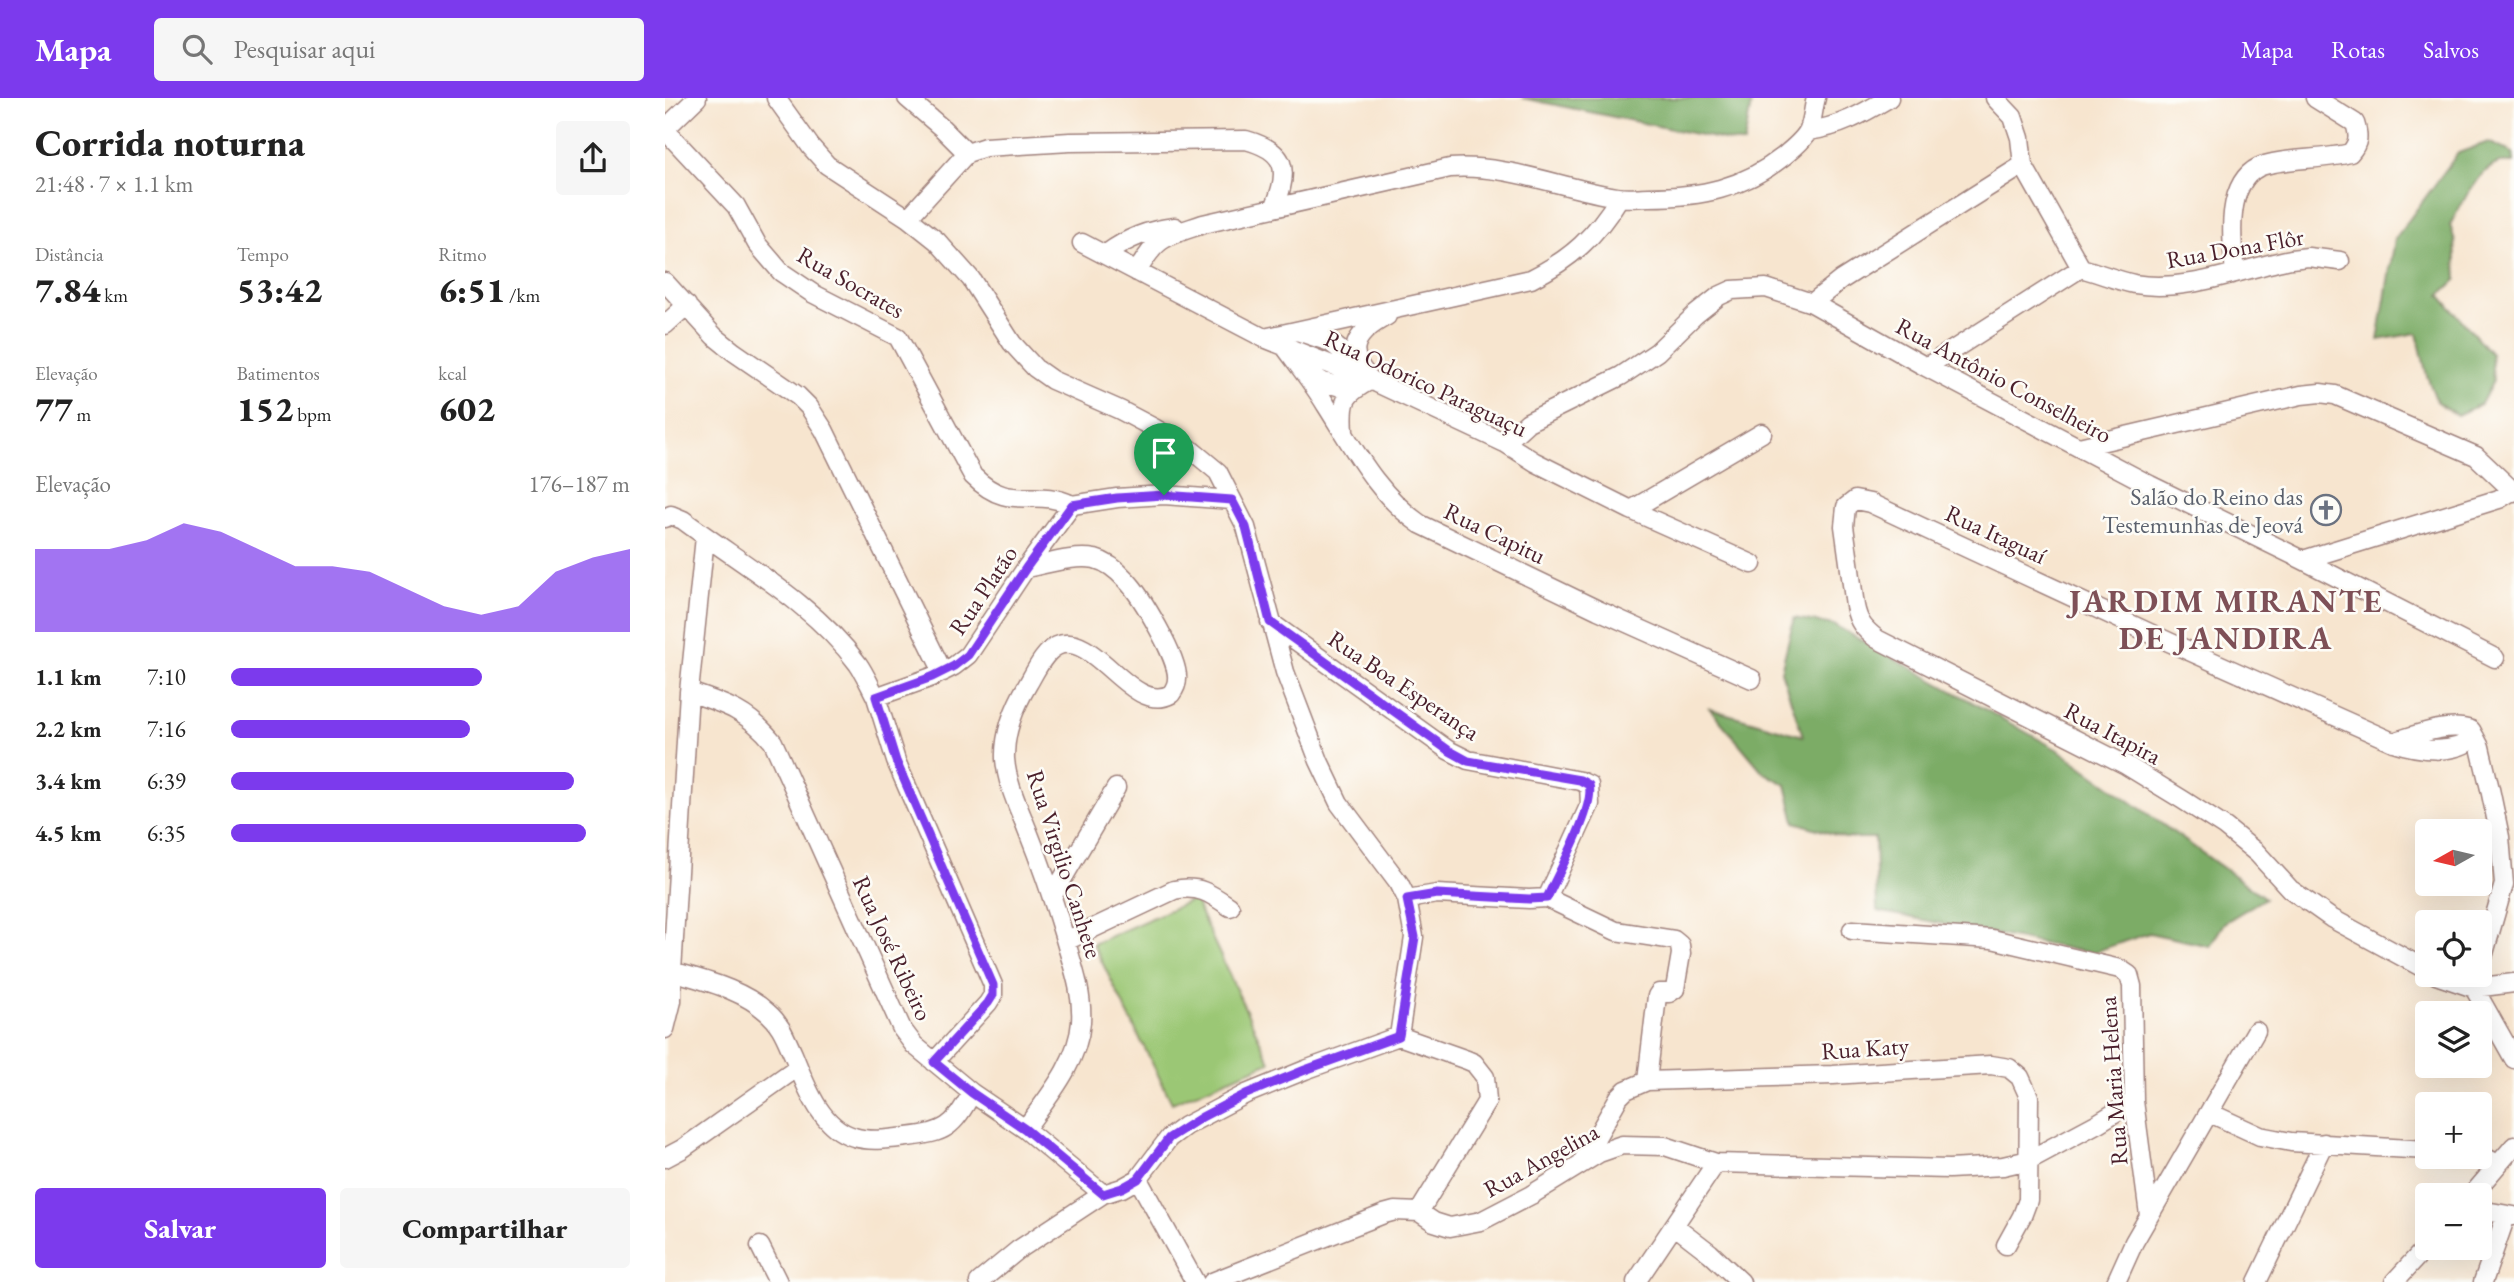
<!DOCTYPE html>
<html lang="pt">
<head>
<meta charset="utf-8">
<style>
	:root { --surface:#fff; --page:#f6f6f6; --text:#222; --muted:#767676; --accent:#7c3aed }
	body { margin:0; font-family:"EB Garamond",serif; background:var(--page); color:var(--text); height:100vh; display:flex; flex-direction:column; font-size:26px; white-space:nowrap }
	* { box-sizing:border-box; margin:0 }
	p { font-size:23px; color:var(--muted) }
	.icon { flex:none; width:38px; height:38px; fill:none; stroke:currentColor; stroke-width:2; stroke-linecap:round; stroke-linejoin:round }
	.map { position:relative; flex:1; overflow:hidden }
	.panel { display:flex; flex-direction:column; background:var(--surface); width:665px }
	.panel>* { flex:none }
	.needle { width:46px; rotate:262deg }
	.buttons { position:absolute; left:1750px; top:721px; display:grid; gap:14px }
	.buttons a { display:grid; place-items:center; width:77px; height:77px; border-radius:7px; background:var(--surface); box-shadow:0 7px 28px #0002; font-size:35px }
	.pin { position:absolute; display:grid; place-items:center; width:60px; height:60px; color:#fff; margin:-72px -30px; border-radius:50% 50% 50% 0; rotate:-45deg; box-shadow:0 0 7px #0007 }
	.pin .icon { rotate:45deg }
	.round { display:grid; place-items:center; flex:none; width:74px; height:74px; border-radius:7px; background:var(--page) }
	.head { display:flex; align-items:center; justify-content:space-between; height:119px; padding:0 35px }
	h1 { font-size:38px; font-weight:800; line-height:52px }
	.metrics { display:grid; grid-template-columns:repeat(3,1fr); gap:10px; height:119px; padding:7px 35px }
	.metrics div { display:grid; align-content:center }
	.metrics b { font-size:35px; font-weight:800 }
	.metrics small { font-size:19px; font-weight:400 }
	.metrics p { font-size:19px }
	.chart { height:196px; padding:14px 35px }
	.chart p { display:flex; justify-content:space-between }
	.chart svg { width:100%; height:126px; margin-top:7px; fill:var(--accent); opacity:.7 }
	.cta { display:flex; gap:14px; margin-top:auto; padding:14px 35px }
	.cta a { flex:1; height:80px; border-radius:7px; background:var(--accent); color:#fff; font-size:28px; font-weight:800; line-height:80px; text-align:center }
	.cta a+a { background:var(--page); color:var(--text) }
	ul { padding:0 35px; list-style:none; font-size:23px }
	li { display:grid; grid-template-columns:112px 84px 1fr; align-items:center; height:52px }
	li i { height:18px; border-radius:9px; background:var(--accent) }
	header { display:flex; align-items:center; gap:42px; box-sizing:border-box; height:98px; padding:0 35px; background:var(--accent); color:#fff }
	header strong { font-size:33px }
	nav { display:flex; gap:38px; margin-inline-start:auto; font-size:24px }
	.search { width:490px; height:63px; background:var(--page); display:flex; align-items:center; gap:18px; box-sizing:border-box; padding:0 24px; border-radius:7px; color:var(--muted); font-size:26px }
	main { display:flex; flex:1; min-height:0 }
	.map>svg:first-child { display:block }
	.green { fill:#9bc774; stroke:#727350; stroke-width:2 }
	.forest { fill:#7cac66; stroke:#636648; stroke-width:2 }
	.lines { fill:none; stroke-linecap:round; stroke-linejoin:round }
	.minor-casing { stroke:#a0827d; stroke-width:21 }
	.minor { stroke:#fff; stroke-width:18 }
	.route-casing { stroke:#fff; stroke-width:14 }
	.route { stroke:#7c3aed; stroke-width:9 }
	.labels { text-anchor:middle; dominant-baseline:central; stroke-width:5; stroke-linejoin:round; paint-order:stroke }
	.street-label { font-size:24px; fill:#4a1f2b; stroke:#fdfcf7 }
	.worship-label { font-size:24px; fill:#5b616d; stroke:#fdfcf7; text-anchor:end }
	.district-label { font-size:32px; font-weight:bold; letter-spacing:2px; fill:#7e5057; stroke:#fdfcf7 }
</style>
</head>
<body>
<header>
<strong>Mapa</strong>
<div class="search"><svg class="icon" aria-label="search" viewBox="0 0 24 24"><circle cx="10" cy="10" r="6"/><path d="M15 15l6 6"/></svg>Pesquisar aqui</div>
<nav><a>Mapa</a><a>Rotas</a><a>Salvos</a></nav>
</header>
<main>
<section class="panel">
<div class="head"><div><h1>Corrida noturna</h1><p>21:48 · 7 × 1.1 km</p></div><a class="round"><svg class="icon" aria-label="share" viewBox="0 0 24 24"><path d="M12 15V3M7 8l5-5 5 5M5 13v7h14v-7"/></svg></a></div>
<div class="metrics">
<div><p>Distância</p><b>7.84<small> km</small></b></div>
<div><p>Tempo</p><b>53:42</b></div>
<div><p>Ritmo</p><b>6:51<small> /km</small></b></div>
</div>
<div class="metrics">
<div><p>Elevação</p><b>77<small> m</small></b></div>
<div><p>Batimentos</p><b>152<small> bpm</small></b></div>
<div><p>kcal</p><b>602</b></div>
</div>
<div class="chart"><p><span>Elevação</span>176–187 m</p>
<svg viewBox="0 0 160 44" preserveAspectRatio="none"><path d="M0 44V15L10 15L20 15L30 12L40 6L50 9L60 15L70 21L80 21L90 23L100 29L110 35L120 38L130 35L140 23L150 18L160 15V44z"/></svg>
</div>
<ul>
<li><b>1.1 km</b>7:10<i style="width:63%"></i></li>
<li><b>2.2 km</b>7:16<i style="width:60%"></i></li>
<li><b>3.4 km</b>6:39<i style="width:86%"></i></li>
<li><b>4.5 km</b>6:35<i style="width:89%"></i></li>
</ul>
<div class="cta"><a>Salvar</a><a>Compartilhar</a></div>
</section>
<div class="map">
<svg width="1849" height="1184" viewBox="0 0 1849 1184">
	<rect width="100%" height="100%" fill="#fdfcf7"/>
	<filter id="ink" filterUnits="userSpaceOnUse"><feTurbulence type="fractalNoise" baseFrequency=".0143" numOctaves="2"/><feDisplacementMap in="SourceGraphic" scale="14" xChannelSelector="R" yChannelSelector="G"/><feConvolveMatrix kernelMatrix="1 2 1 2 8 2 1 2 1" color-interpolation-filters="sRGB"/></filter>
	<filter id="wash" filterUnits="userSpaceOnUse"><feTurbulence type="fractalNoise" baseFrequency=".00686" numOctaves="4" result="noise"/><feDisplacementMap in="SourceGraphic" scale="28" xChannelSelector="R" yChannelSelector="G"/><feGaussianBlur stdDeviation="1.57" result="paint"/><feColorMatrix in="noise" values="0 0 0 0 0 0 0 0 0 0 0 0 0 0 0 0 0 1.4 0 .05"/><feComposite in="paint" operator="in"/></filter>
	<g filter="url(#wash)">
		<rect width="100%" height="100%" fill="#f7e5cf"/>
		<path class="green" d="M529,801l76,163 -98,41 -79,-159z"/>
		<path class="forest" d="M857,0h230l-8,46z
			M1823,44l25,11 1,10c-5,0 -13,-1 -17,1 -19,7 -38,44 -47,61l5,16 2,38 -17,16 51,59 2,27 -12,23 -24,11 -20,-13 -10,-26 -10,-43 -39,7 17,-101 63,-86z
			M1129,520l40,7 226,126 205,147 -41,25 -14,23 -61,-13 -58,20 -214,-42 -2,-73h-30l-50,-16 -9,-37 -23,-13 -53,-63 93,27 -22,-65z"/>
	</g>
	<g filter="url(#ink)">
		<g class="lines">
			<g class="minor-casing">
				<path id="minor" d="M111,0l35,49 16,18 81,53 29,23 34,38 41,64 23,25 17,12 68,30 36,19 33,19 29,24 28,55 39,145 34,89 20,42 60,80 8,16 7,38 -15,99 -94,34 -59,24 -61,32 -16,12 -31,41 -16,9 -19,6 -85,56 -39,32
					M242,0l35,30 25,25
					M1330,0l18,19 7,21 3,27 58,103c18,5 35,12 53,16 53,9 106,-15 157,-25l17,-2 32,4
					M0,31l32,-31
					M0,32l71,76 21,38 24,28 31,21 86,44 75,139c38,38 60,10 99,29
					M1143,33c32,-4 54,-17 81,-33
					M243,120l59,-65 18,-6 85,-5 176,-2c40,11 44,29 29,66
					M417,145l182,95 113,45 128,60 30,19 96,48 121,54
					M441,156c22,-16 42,-24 69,-27
					M472,174c20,-36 28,-35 66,-48l247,-56c58,-4 111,20 167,29 11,2 22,0 32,0 52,0 93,-8 135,-41 8,-7 21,-17 25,-27 4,-9 4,-21 7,-31
					M1570,175c-3,-30 -11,-89 24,-106 20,-9 66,-7 91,-14 9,-10 9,-17 5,-30l-40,-25
					M0,184l49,54 20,16 64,44 11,11 15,23 119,242
					M1147,205l29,-23 182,-115
					M0,227l22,-20
					M632,233l33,11 28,22
					M599,240l267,-59c40,-20 65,-43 88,-81
					M620,249c14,19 29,38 41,58 28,44 51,89 94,119l178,86 154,69
					M1261,269l155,-99
					M640,273l18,11 29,8
					M679,334c-2,-31 -1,-37 27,-52 -28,-29 -16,-47 16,-64
					M840,345l23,-21 93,-46 36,-24 38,-37 24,-19 13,-6 34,-2 46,15 114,64 224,118 153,75 192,98
					M1414,349l222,-52 19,-2 15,2 141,61 38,36
					M966,412l131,-77
					M0,420l6,-3 12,5c60,45 130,83 175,144 7,10 12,22 18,33l56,-20 22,-11 14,-11 58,-87 46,-63 45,-7 47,-3 68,5
					M1638,462l196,-61 13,-8
					M605,524l178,128 20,10 112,21 9,4 1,19 -43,94 -18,1 -92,-5 -30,5
					M24,594c36,12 59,19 84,50l129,287 12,16 58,48 53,36 78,65
					M211,599l20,64 97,224v10l-5,8 -54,59
					M1728,644c23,-7 55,-20 78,-12l9,17 10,42 10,48 4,47 -24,83
					M388,797l63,-107
					M882,800l69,33 58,9 6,5 1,9 -6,35 -6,4h-10l-2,3 -10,85
					M1187,832l140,9 128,30 9,6 3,11 2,115 15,114
					M401,843l108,-51c25,-5 36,3 56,17
					M1762,872l-96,-52 -41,-29 -33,-36 -32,-26 -42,-27 -57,-35 -249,-126c-13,-10 -19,-17 -22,-33l-11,-80 2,-19 9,-7 15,3 299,139 224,100c25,8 61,14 82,-5
					M7,873c33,10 70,18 96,42 13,11 18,26 25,41 12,29 26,73 61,83 16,5 36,2 53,0 40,-5 45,-9 65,-44
					M1771,877l38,13 40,-5
					M1809,890l40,71
					M0,931l7,-28v-30l17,-279 16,-155
					M734,938l68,24 7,3 11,14 2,24 -68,111 15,10 16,5 31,-6 50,-26 68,-42 23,-8 43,1 51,17 233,6 54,-3 26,-6 69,-37 36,-22
					M1545,1015l50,23 31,6 136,8
					M360,1031c23,-32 53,-66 56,-107 2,-29 -8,-55 -16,-83 -11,-37 -23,-73 -38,-110 -9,-23 -20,-45 -22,-70 -1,-26 10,-53 23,-75 7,-12 16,-32 29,-38 37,-17 75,70 114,48 3,-4 6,-10 6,-15 2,-20 -36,-84 -51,-99 -8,-9 -19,-18 -31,-21 -21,-4 -48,5 -69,9
					M1815,1057l18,9
					M0,1060l17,-9 116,-82
					M916,1066l38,-67 7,-7 21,-9 186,-6 158,-10 18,3 11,9 9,20 -1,103 -6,16 -16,29
					M473,1081l57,103
					M1807,1097l42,-49
					M1815,1112l34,6
					M1010,1128l35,27 31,29
					M95,1148l18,36
					M547,1184l172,-68 11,-3 24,1
					M971,1184l80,-119
					M1451,1184l18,-40 122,-211
					M1592,1184l67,-139
					M1729,1184l33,-36
					M1818,1184l23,-66"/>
			</g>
			<use href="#minor" class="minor"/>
		</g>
	</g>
	<g class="lines" filter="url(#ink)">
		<g class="route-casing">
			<path id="route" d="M499,397l68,5 14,27 24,95 178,128 20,11 112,19 9,5c7,21 -32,90 -42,113l-18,1 -92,-5 -30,5 8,38 -16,99 -94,34 -59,24 -44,23 -33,21 -31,41 -16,9 -19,6 -78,-65 -53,-36 -38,-31 54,-59 5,-8v-10l-97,-224 -20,-64 56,-20 22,-11 14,-11 58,-87 46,-63 45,-7z"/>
		</g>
		<use href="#route" class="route"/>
	</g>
	<defs>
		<g id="church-ring" transform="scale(1.575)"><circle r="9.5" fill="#fdfcf7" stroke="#6b7280" stroke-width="1.5"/><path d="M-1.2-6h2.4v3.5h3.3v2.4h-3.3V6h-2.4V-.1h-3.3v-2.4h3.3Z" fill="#6b7280"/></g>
	</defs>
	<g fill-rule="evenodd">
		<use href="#church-ring" x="1661" y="412"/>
	</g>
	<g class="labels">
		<g class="street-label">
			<text transform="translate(1570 150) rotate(-10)">Rua Dona Flôr</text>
			<text transform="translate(186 184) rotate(30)">Rua Socrates</text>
			<text transform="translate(1339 282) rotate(28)">Rua Antônio Conselheiro</text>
			<text transform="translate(761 285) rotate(25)">Rua Odorico Paraguaçu</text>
			<text transform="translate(830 435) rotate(26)">Rua Capitu</text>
			<text transform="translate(1331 436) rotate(25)">Rua Itaguaí</text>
			<text transform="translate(318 492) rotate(-56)">Rua Platão</text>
			<text transform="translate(739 587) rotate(34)">Rua Boa Esperança</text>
			<text transform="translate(1448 635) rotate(28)">Rua Itapira</text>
			<text transform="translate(400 766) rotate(72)">Rua Virgilio Canhete</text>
			<text transform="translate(228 850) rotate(65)">Rua José Ribeiro</text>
			<text transform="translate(1200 950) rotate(-4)">Rua Katy</text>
			<text transform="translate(1448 983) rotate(-94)">Rua Maria Helena</text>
			<text transform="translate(876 1062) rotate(-29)">Rua Angelina</text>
		</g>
		<g class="worship-label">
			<text x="1638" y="398">Salão do Reino das<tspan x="1638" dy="28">Testemunhas de Jeová</tspan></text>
		</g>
		<g class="district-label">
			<text x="1561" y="503">JARDIM MIRANTE<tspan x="1561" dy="37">DE JANDIRA</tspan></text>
		</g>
	</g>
</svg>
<div class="buttons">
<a><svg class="needle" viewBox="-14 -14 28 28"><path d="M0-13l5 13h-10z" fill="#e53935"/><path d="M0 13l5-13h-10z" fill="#767676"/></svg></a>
<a><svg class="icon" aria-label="locate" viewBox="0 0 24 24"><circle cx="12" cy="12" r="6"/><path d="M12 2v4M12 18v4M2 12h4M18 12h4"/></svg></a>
<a><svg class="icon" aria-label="layers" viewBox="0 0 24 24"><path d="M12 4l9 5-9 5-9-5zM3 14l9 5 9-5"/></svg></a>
<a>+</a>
<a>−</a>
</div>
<div class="pin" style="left:499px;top:397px;background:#1e9e55"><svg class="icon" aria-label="arrive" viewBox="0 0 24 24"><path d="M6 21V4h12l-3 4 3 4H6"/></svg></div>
</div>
</main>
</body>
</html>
